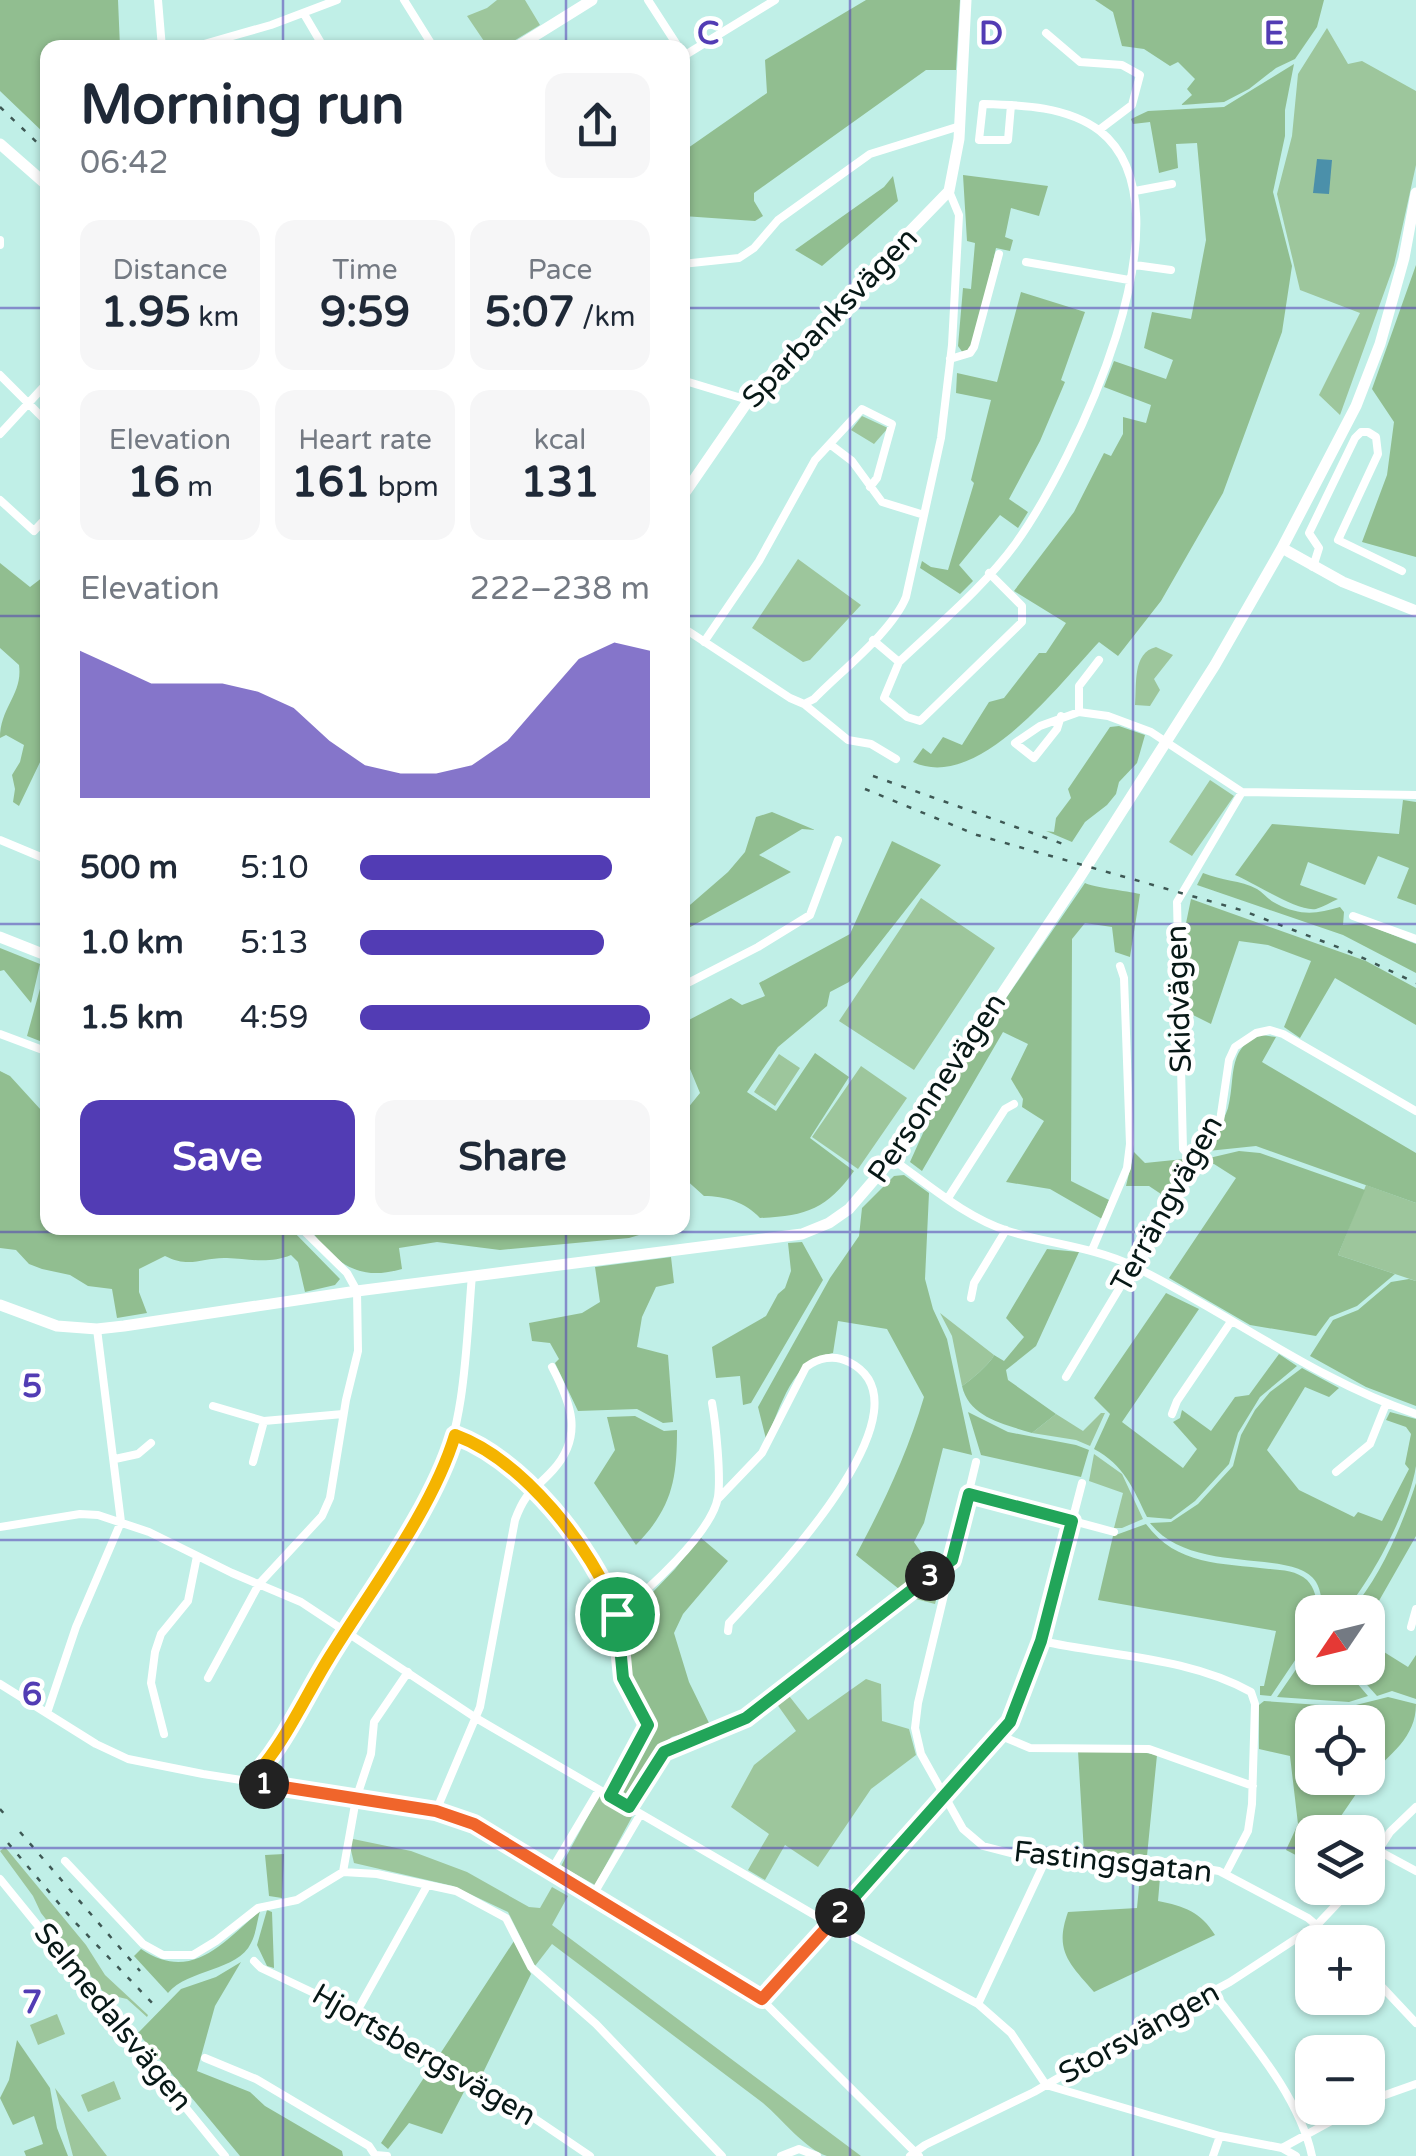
<!DOCTYPE html>
<html lang="en">
<head>
<meta charset="utf-8">
<style>
	:root { --surface:#fff; --page:#f6f6f7; --text:#1f2937; --muted:#747a83; --accent:#523cb4 }
	body { margin:0; font-family:"Varela Round",sans-serif; background:var(--page); color:var(--text); height:100vh; display:flex; flex-direction:column; font-size:38px; white-space:nowrap }
	* { box-sizing:border-box; margin:0 }
	p { font-size:32px; color:var(--muted) }
	.icon { flex:none; width:55px; height:55px; fill:none; stroke:currentColor; stroke-width:2; stroke-linecap:round; stroke-linejoin:round }
	.map { position:relative; flex:1; overflow:hidden }
	.details { position:absolute; left:40px; top:40px; width:650px; height:1195px; display:flex; flex-direction:column; background:var(--surface); border-radius:20px; box-shadow:0 2px 8px #0004 }
	.details>* { flex:none }
	.needle { width:65px; rotate:235deg }
	.buttons { position:absolute; left:1295px; top:1595px; display:grid; gap:20px }
	.buttons a { display:grid; place-items:center; width:90px; height:90px; border-radius:20px; background:var(--surface); box-shadow:0 2px 8px #0004; font-size:50px }
	.pin { position:absolute; display:grid; place-items:center; width:85px; height:85px; color:#fff; margin:-42px; border:5px solid #fff; border-radius:50%; box-shadow:0 2px 10px #0007 }
	.km { position:absolute; width:50px; height:50px; margin:-25px; border-radius:50%; background:#222; color:#fff; font-size:28px; line-height:50px; text-align:center }
	.round { display:grid; place-items:center; flex:none; width:105px; height:105px; border-radius:20px; background:var(--page) }
	.overview { display:flex; align-items:center; justify-content:space-between; height:170px; padding:0 40px }
	h1 { font-size:55px; font-weight:800; line-height:75px }
	.stats { display:grid; grid-template-columns:repeat(3,1fr); gap:15px; height:170px; padding:10px 40px }
	.stats div { display:grid; align-content:center; border-radius:20px; background:var(--page); text-align:center }
	.stats b { font-size:42px; font-weight:800 }
	.stats small { font-size:28px; font-weight:400 }
	.stats p { font-size:28px }
	.chart { height:280px; padding:20px 40px }
	.chart p { display:flex; justify-content:space-between }
	.chart svg { width:100%; height:180px; margin-top:10px; fill:var(--accent); opacity:.7 }
	.primary-button { display:flex; gap:20px; margin-top:auto; padding:20px 40px }
	.primary-button a { flex:1; height:115px; border-radius:20px; background:var(--accent); color:#fff; font-size:40px; font-weight:800; line-height:115px; text-align:center }
	.primary-button a+a { background:var(--page); color:var(--text) }
	ul { padding:0 40px; list-style:none; font-size:32px }
	li { display:grid; grid-template-columns:160px 120px 1fr; align-items:center; height:75px }
	li i { height:25px; border-radius:12px; background:var(--accent) }
	.map>svg:first-child { display:block }
	.green { fill:#9dc69c }
	.forest { fill:#91be90 }
	.water { fill:#4b90aa }
	.lines { fill:none; stroke-linecap:round; stroke-linejoin:round }
	.street { stroke:#fff; stroke-width:8 }
	.secondary { stroke:#fff; stroke-width:11 }
	.rail { stroke:#3e5854; stroke-width:2.5; stroke-dasharray:5 10; stroke-linecap:butt }
	.split-1-casing { stroke:#fff; stroke-width:20 }
	.split-2-casing { stroke:#fff; stroke-width:20 }
	.split-3-casing { stroke:#fff; stroke-width:20 }
	.split-4-casing { stroke:#fff; stroke-width:20 }
	.split-1 { stroke:#f5b400; stroke-width:12 }
	.split-2 { stroke:#f0652b; stroke-width:12 }
	.split-3 { stroke:#22a559; stroke-width:12 }
	.split-4 { stroke:#22a559; stroke-width:12 }
	.grid { fill:none; stroke:#523cb4; stroke-width:2.5; stroke-opacity:0.55 }
	.labels { text-anchor:middle; dominant-baseline:central; stroke-width:9; stroke-linejoin:round; paint-order:stroke }
	.street-label { font-size:30px; fill:#071816; stroke:#fff }
	.grid-label { font-size:32px; text-anchor:middle; font-weight:bold; fill:#523cb4; stroke:#fff; stroke-width:9; stroke-linejoin:round; paint-order:stroke }
</style>
</head>
<body>
<div class="map">
<svg width="1416" height="2156" viewBox="0 0 1416 2156">
	<rect width="100%" height="100%" fill="#c0efe7"/>
	<path class="green" d="M497,0h28l15,25 -36,22h-16l-21,-31 20,-8z
		M1327,28l21,36 14,-3 54,30v74l-22,100 -54,150 -21,-20 41,-82 -60,-23 -23,-96 15,-58 6,-62z
		M862,416l26,12 -14,16 -23,-14z
		M798,559l63,46 -51,55 -7,2 -51,-34z
		M1156,647l17,8 -19,24 6,11 -10,16 -15,-1c2,-21 -3,-52 21,-58z
		M1210,780l24,16 -42,60 -23,-14z
		M921,898l74,50 -81,122 -75,-49z
		M779,1054l21,14 -25,38 -21,-14z
		M861,1066l46,32 -49,71 -46,-32z
		M1366,1185l50,18v78l-78,-26z
		M940,1313l54,42c-3,8 -24,26 -32,31l-10,-50z
		M1101,1413h4l-15,33 -14,-6 -44,-7 24,-19 27,17z
		M1094,1454l28,20 21,45 -21,9h-8l9,-35 -34,-12z
		M938,1573l5,1 -8,30 -27,-7z
		M866,1679l15,5 1,37 27,8 7,26 -45,34 -53,78 -33,-22 -20,35 -17,-10 21,-36 -38,-27 23,-42 42,-34 -22,-31 12,-8 22,28z
		M599,1796l34,19 -38,70 -34,-19z
		M353,1839l58,12 56,21 62,35 11,1 12,-21 16,9 -16,29 309,231c-10,0 -25,0 -34,0 -22,-7 -45,-37 -64,-53l-211,-159 -17,22 -27,-54 -55,-26 -99,-23 -4,-17z
		M5,1847l81,98 19,30 43,40 -1,2 -20,-18 -22,-5 -64,-81 -8,-17 -33,-45z
		M57,2014l8,20 -27,11 -8,-20z
		M114,2081l7,18 -33,13 -7,-17z
		M55,2088l52,68h-34z"/>
	<path class="forest" d="M0,0h118l2,47 -72,1 -1,99 -1,-12 -46,-44z
		M866,0h94l-4,70h-30l-172,123v8l9,15 -8,5 -72,-5v-70l5,2 79,-55 -2,-33z
		M1095,0h229l-7,27 -22,32 -19,9 -27,21 -25,13 -43,3 11,-10 -5,-6 8,-10 -17,-17 -8,4 -26,-17 -22,-3 -9,-34z
		M1294,64l-9,46v26l-12,56 19,74 -10,66 -59,161 -62,108 -43,55 -19,-14c-39,41 -121,151 -186,120l10,-14 8,6 12,-17 19,8 27,-43 15,-4 35,-45h7l20,-30 -52,-32 60,-79 30,-59 7,3 12,-22v-17l23,6 5,-18 -47,-18 10,-26 52,18 7,-19 -29,-12 8,-36 39,7 15,-79 -9,-97 -21,1 2,24 -19,5 -9,-51 -17,2 -2,-5 17,-8 76,-4z
		M963,175l85,11 -9,30 -28,-8 -6,29 8,3 -3,11 -14,-3 -22,98 -11,7 -5,-7 5,-58 8,1 4,-46 -8,-2z
		M893,176l5,25 -76,65 -27,-16 89,-63z
		M1416,265v292l-54,-15 25,-67 7,-53 -22,-33z
		M1021,292l64,20 -24,68 4,2 -25,59 -31,58 19,13 -10,16 -18,-13 -41,50 14,16 -13,13 -40,-26 2,-7 9,6 17,3 26,-87 -3,-3 20,-80 -35,-7 1,-20 40,9z
		M0,563l30,24 17,-13v181l-5,3 -23,48 -6,-4 2,-13 -3,-14 8,-13 4,-17 -18,-10 -6,3c0,-31 23,-44 19,-73l-19,-17z
		M1119,726l26,9 -8,28 -18,19 -3,12 -9,11 -22,17 -13,20 -26,-11 8,1 2,-14 15,-20 -3,-9 42,-62z
		M1403,800l13,2v103l-19,-7 12,-30 -31,-12 -13,29 -57,-23 -8,23 38,14c-7,3 -15,8 -22,10 -19,3 -61,-26 -81,-34l37,-51 127,10z
		M772,812l43,18 -13,-1 -43,26 32,17 -108,59v-20l45,-39 17,-20 11,-35z
		M892,841l49,24 -92,117 -19,10 -3,14 -49,41 -31,45 29,19 39,-58 34,24 -39,61 44,33c-27,38 -48,45 -94,47 -15,-16 -35,-22 -56,-22l-21,-19v-63l17,-21 -17,-41v-29l48,-25 11,7 23,-9 -6,-13 91,-49z
		M1203,873c19,8 37,7 54,16 7,4 12,12 20,15 23,12 40,10 63,3l4,5 -1,13 20,-2 53,21v29l-73,-38 -146,-50z
		M1085,883c7,4 42,8 55,11l-10,63 -15,-5 -3,-25 -27,-4 -13,16 -1,242 38,19 -7,19 -52,-30 -44,-7 38,-61 -22,-14 1,-8 -12,-20 17,-35 -25,-12 -81,139 -12,-9 31,-69z
		M1191,899l175,62 50,27v37l-81,-47 -35,60 -16,-11 27,-66 -43,-16 -29,-4 -28,83 -26,-13v-83z
		M0,948l40,16 -9,39 -27,-33 -4,1z
		M46,967l2,67 -3,9 -18,-7z
		M1262,1035l14,2 -14,25 154,91v50l-160,-57 -48,5c4,-14 15,-27 20,-43 8,-29 -2,-62 34,-73z
		M0,1071l10,5 31,34 6,2 1,116h242l50,51 -5,6 -30,7 -7,-30 -7,-7c-22,9 -41,4 -64,3 -25,-1 -36,11 -62,-2l-26,13v23l8,21 -30,5 -5,-29 -24,-3 -18,-11 -28,-6 -13,-5 -13,-14 -16,-2z
		M1239,1151l21,2 105,37 -27,65 57,19 -38,32 -27,11 -14,19 -66,-11 -81,-47 67,-100 -22,-14 -11,-2 2,-3z
		M1134,1152l11,11 39,-4 -1,9 -16,30 -18,-12h-23z
		M904,1175l25,18 -4,86 8,30 14,30 25,116 -29,-7 -19,75 -10,19 18,26 -33,21 -43,-34c27,-50 52,-103 68,-158l-37,-68 -49,-8 -5,32c-42,7 -51,53 -67,86l-8,-32 72,-129 29,-42 3,-28 32,-32z
		M309,1228h350v1l-30,9 -129,12 -63,-8 -38,6 3,21c-45,13 -66,-6 -93,-41z
		M802,1242l21,38 -72,123 -8,2 -3,-29 -24,2 -4,-31 54,-31 12,-22 7,-6 6,-17 -3,-28z
		M1047,1249l32,3 -43,94 -30,24 2,10 48,34 -24,19c-29,-9 -63,-16 -70,-47 8,-5 29,-23 32,-31l10,6 20,-24 -18,-19z
		M671,1257l3,26 -18,4 -14,30 -5,30 31,8 5,67 -10,1 -26,-14 -59,2 -23,-48 4,-4 -9,-16 -18,-2 -3,-18 53,-10 18,-11 -5,-35z
		M1409,1279l7,2v125l-50,-19 -56,-31 23,-36 25,-10 33,-28z
		M1166,1293l33,16 -77,113 61,46 14,-19 -24,-27 7,-4 2,-8 29,21 24,-34 14,-2 30,-41 18,12 -37,31 -22,36 -9,31 -34,37 -24,18 -24,-2c-14,-29 -23,-52 -53,-68l16,-35 -16,-16z
		M1302,1368l37,20 -10,9 -24,-10 -38,63 32,40 55,27 4,-5 24,9 27,-52 -4,-5 6,-30 -5,-7 -20,-7 4,-8 26,7c0,15 0,32 0,47 -7,44 -44,113 -72,146h-20c-2,-9 -3,-22 -8,-30 -21,-35 -124,-5 -166,-59l21,-1 27,-18 35,-38 8,-31 14,-25 15,-18z
		M968,1412l40,20 68,13 13,5 -8,27 -100,-22z
		M635,1416l29,15 13,-1c0,50 -5,78 -41,115l-42,-62 21,-33 -8,-33z
		M1416,1483v53l-48,84v-8h-18c31,-36 51,-84 66,-129z
		M1146,1524c31,42 75,39 123,45 13,1 28,2 38,11 8,8 9,19 12,29v3h-7v23l-41,61 -11,-1v-9h4l12,-55 -178,-31 15,-64z
		M700,1537l28,24 -45,53 -9,19 15,49 21,43 -38,12 -14,10 -31,50 -11,-7 35,-64 -26,-57 -2,-37 3,-12 49,-51z
		M1368,1642l40,25 8,-12v44l-24,-8 -15,5 -25,-28h16z
		M1312,1646v22h32l24,28 -19,6 -72,-5z
		M1388,1697l28,7c0,34 -26,50 -48,73v-55h-56v56h55l-37,54h-18l-1,31 -25,-13 12,-26 -8,-68 -31,-7v-44l5,-4 84,6z
		M1078,1751h58l21,4 -10,101 -63,-3z
		M284,1854l-2,44 -13,-2 -4,-41z
		M1141,1865l20,1 -3,35c26,5 43,11 57,34l-121,57c-25,-29 -40,-41 -26,-80l69,-4z
		M267,1910l5,2 2,56 -7,-2 -10,-21z
		M260,1911c-3,10 -4,23 -9,32 -13,28 -63,26 -83,50l-34,-37 7,-7c51,34 81,-6 119,-38z
		M514,1941l17,33 -52,107 -41,-24z
		M241,1962l-26,44 -18,65 53,21 15,14 77,45 1,5h-103l-102,-123 43,-44 35,-12z
		M17,2040l33,48 7,40 11,28h-42l-2,-5 19,-7 -9,-28 -21,9 -13,-27 9,-18z
		M433,2064l35,20 -26,50 -33,-11 -21,26 -7,-6z"/>
	<path class="water" d="M1317,159l15,1 -3,34 -16,-1z"/>
	<g class="lines">
		<path class="street" d="M158,0l4,48
			M404,0l30,48
			M648,0l31,48
			M304,14l20,34
			M1046,33l34,29 42,3 18,10 -8,30 -33,25
			M190,48l81,-23 66,-25
			M682,57l93,-57
			M1135,191l37,-7
			M0,240v5
			M1026,262l103,18
			M682,264l57,-6 15,-10 24,-28 92,-66 90,-28
			M1135,265l36,5
			M950,359l20,-6 4,-6 25,-93
			M0,375l48,48
			M682,380l66,20
			M0,434l48,-52
			M831,445l21,16 30,41 42,13
			M0,500l34,31 14,-15
			M1313,567l6,-19 -10,-15 46,-95 6,-6h7l8,5 2,17 -40,86 64,31
			M682,627l108,71 14,6 44,36 23,4 25,15
			M873,640l26,22c39,-37 85,-75 117,-119 57,-80 182,-334 84,-412 -33,-25 -78,-26 -117,-27l-4,36h29l3,-35
			M704,642l55,-81 56,-101 47,-51 30,15 -15,54 -7,9
			M899,662l-15,36 23,19 13,4 102,-99v-16l-33,-33
			M804,704l10,-5c27,-28 78,-67 92,-102l35,-159 11,-93 7,-130 -10,-24
			M1079,712v-26l20,-26
			M1061,716l-4,13 -23,29 -19,-15 25,-17 39,-14 29,4 43,16 91,60 174,3
			M0,840l48,20
			M1353,916l63,23
			M682,986l76,-39 52,-32 28,-75
			M0,1034l48,18
			M892,1159c36,25 74,59 116,72 42,13 85,16 125,35 96,47 180,113 283,148
			M1193,1160l-10,-11 -6,-247 65,-110
			M948,1198l57,-89 9,-5
			M1092,1250l35,-82 3,-24 -6,-166 -4,-12
			M971,1298l3,-15 32,-53
			M1066,1377l154,-256 9,-61 6,-13 21,-14 14,-3 13,4 133,77
			M213,1406l51,15 79,-7
			M1172,1414l5,-13 53,-78
			M455,1435l36,16 30,24 71,89 25,50 3,52 6,21 22,38 -38,71
			M115,1459l23,-5 13,-11
			M253,1462l11,-41
			M976,1462l-58,241 -3,25 6,26 42,75 20,17 31,8 151,8 54,9 89,47 28,24
			M1336,1472l34,-28 16,-40
			M969,1493l145,39
			M718,1499l44,-46 44,-86c12,-9 28,-13 43,-5 90,45 -84,222 -120,261l-1,8
			M0,1527l80,-13 18,1 51,17 83,41 69,29 175,116 354,206 148,80 33,29 35,52 174,51 62,12 14,8
			M617,1614c29,-22 95,-81 101,-117 3,-22 -2,-72 -6,-94
			M1411,1627l5,-18
			M1041,1641c69,15 147,16 210,51l4,12 -3,100 -4,27 -22,42
			M208,1678l51,-94 63,-68 8,-18 16,-98 12,-49 -1,-60 -10,-18 -46,-45
			M0,1684l96,60 32,15 75,15 233,37 38,13 265,159 22,16 158,157
			M47,1713l29,-86 45,-105 -24,-193
			M164,1734l-13,-51 4,-31 6,-18 27,-33 9,-45
			M999,1735l31,13 119,1 104,37
			M249,1782l32,-39 157,-261c28,-65 28,-137 34,-207
			M629,1807l35,-55 82,-34 206,-158
			M436,1811l44,-104 35,-187c11,-30 18,-28 38,-50 31,-34 18,-67 -1,-103
			M1377,1850l39,21
			M65,1861l78,83 20,11h30l23,-14 42,-33 39,-8 46,-28 34,2 79,17 50,27 25,49 65,57 126,132
			M1368,1866l22,-34 26,-25
			M552,1869l47,-79
			M343,1872l13,-73 15,-45 3,-32 34,-50
			M0,1879l225,277
			M593,1895l47,-80
			M254,1961l7,7 95,45 169,99 65,44
			M1368,1972l48,51
			M1213,1992c37,49 86,104 99,164
			M761,1999l249,-277 31,-81 41,-158
			M978,2004l69,-147
			M356,2013l71,-127
			M205,2058l51,21 113,67 6,9 12,1
			M1368,2101l48,-17
			M1282,2148l73,-40
			M781,2156l18,-7 18,7
			M910,2156l15,-11 109,-53 121,-70 75,-40 87,-57 35,-37
			M1213,2156l7,-20"/>
		<path class="secondary" d="M515,48l77,-48
			M0,144l48,42
			M682,497l73,-106 194,-200 10,-52 7,-139
			M1282,548l61,34 73,29
			M0,937l48,19
			M0,1305l57,21 40,3 27,-3 233,-35 445,-57 27,-11 20,-14 43,-50 188,-282 135,-212 67,-117 74,-142 24,-62 24,-86 12,-65"/>
		<path class="rail" d="M0,107l48,46
			M873,776l193,69
			M865,789l112,46 264,75 107,41 68,32
			M0,1809l7,8
			M20,1832l120,139
			M8,1843l64,76 84,88"/>
	</g>
	<g class="lines">
		<g class="split-1-casing">
			<path id="split-1" d="M264,1784l-15,-2c35,-36 54,-82 80,-124 41,-67 104,-149 126,-223 68,25 137,112 162,179"/>
		</g>
		<g class="split-2-casing">
			<path id="split-2" d="M264,1784l172,27 38,13 288,175 78,-86"/>
		</g>
		<g class="split-3-casing">
			<path id="split-3" d="M840,1913l170,-191 31,-81 31,-120 -103,-27 -17,66 -22,16"/>
		</g>
		<g class="split-4-casing">
			<path id="split-4" d="M617,1614l6,64 25,47 -38,71 19,11 35,-55 82,-34 184,-142"/>
		</g>
		<use href="#split-1" class="split-1"/>
		<use href="#split-2" class="split-2"/>
		<use href="#split-3" class="split-3"/>
		<use href="#split-4" class="split-4"/>
	</g>
	<path class="grid" d="M283,0v48M566,0v48M850,0v2156M1133,0v2156M0,308h48M682,308h734M0,616h48M682,616h734M0,924h48M682,924h734M283,1228v928M566,1228v928M0,1232h1416M0,1540h1416M0,1848h1312M1368,1848h48"/>
	<g class="labels">
		<g class="street-label">
			<text transform="translate(830 318) rotate(-46)">Sparbanksvägen</text>
			<text transform="translate(1179 999) rotate(-92)">Skidvägen</text>
			<text transform="translate(937 1088) rotate(-56)">Personnevägen</text>
			<text transform="translate(1167 1204) rotate(-61)">Terrängvägen</text>
			<text transform="translate(1113 1862) rotate(6)">Fastingsgatan</text>
			<text transform="translate(113 2017) rotate(51)">Selmedalsvägen</text>
			<text transform="translate(1139 2033) rotate(-29)">Storsvängen</text>
			<text transform="translate(424 2055) rotate(30)">Hjortsbergsvägen</text>
		</g>
	</g>
	<g class="grid-label">
		<text x="708" y="44">C</text>
		<text x="991" y="44">D</text>
		<text x="1274" y="44">E</text>
		<text x="32" y="1397">5</text>
		<text x="32" y="1705">6</text>
		<text x="32" y="2013">7</text>
	</g>
</svg>
<div class="buttons">
<a><svg class="needle" viewBox="-14 -14 28 28"><path d="M0-13l5 13h-10z" fill="#e53935"/><path d="M0 13l5-13h-10z" fill="#747a83"/></svg></a>
<a><svg class="icon" aria-label="locate" viewBox="0 0 24 24"><circle cx="12" cy="12" r="6"/><path d="M12 2v4M12 18v4M2 12h4M18 12h4"/></svg></a>
<a><svg class="icon" aria-label="layers" viewBox="0 0 24 24"><path d="M12 4l9 5-9 5-9-5zM3 14l9 5 9-5"/></svg></a>
<a>+</a>
<a>−</a>
</div>
<div class="pin" style="left:617px;top:1614px;background:#1e9e55"><svg class="icon" aria-label="arrive" viewBox="0 0 24 24"><path d="M6 21V4h12l-3 4 3 4H6"/></svg></div>
<b class="km" style="left:264px;top:1784px">1</b>
<b class="km" style="left:840px;top:1913px">2</b>
<b class="km" style="left:930px;top:1576px">3</b>
<section class="details">
<div class="overview"><div><h1>Morning run</h1><p>06:42</p></div><a class="round"><svg class="icon" aria-label="share" viewBox="0 0 24 24"><path d="M12 15V3M7 8l5-5 5 5M5 13v7h14v-7"/></svg></a></div>
<div class="stats">
<div><p>Distance</p><b>1.95<small> km</small></b></div>
<div><p>Time</p><b>9:59</b></div>
<div><p>Pace</p><b>5:07<small> /km</small></b></div>
</div>
<div class="stats">
<div><p>Elevation</p><b>16<small> m</small></b></div>
<div><p>Heart rate</p><b>161<small> bpm</small></b></div>
<div><p>kcal</p><b>131</b></div>
</div>
<div class="chart"><p><span>Elevation</span>222–238 m</p>
<svg viewBox="0 0 160 44" preserveAspectRatio="none"><path d="M0 44V8L10 12L20 16L30 16L40 16L50 18L60 22L70 30L80 36L90 38L100 38L110 36L120 30L130 20L140 10L150 6L160 8V44z"/></svg>
</div>
<ul>
<li><b>500 m</b>5:10<i style="width:87%"></i></li>
<li><b>1.0 km</b>5:13<i style="width:84%"></i></li>
<li><b>1.5 km</b>4:59<i style="width:100%"></i></li>
</ul>
<div class="primary-button"><a>Save</a><a>Share</a></div>
</section>
</div>
</body>
</html>
